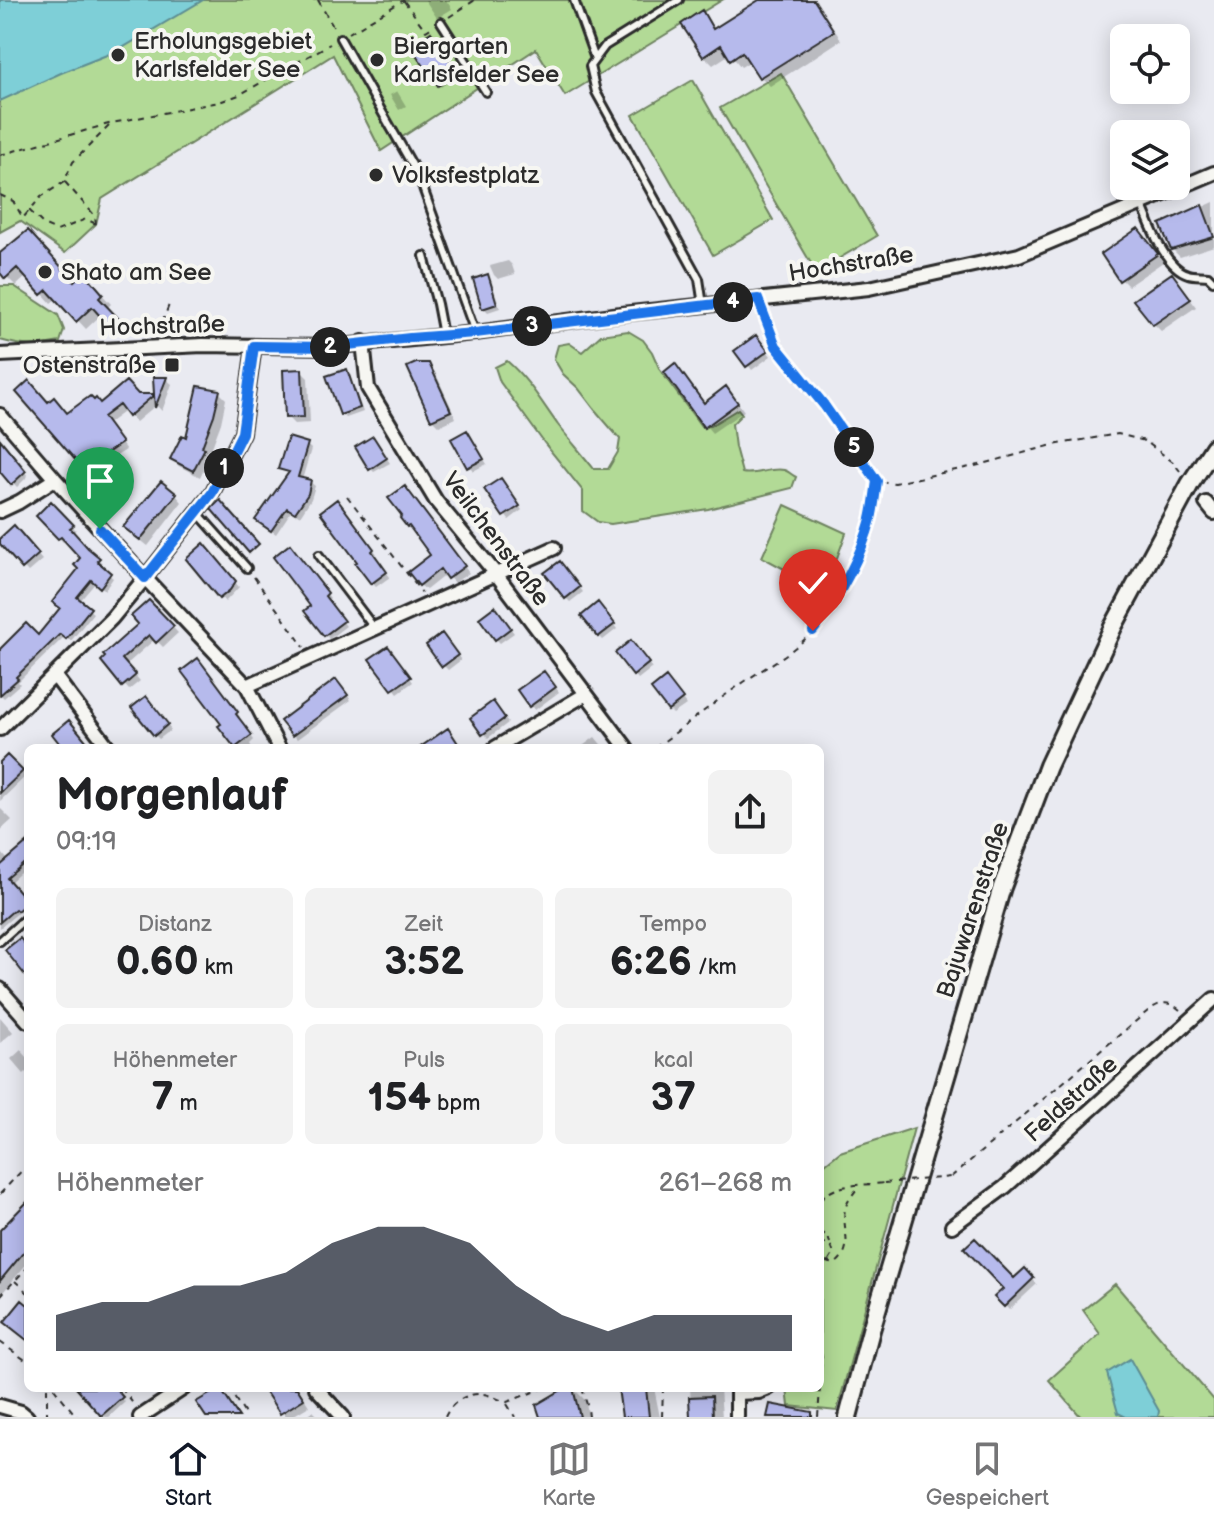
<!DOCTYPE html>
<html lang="de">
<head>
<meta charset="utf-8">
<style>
	:root { --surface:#fff; --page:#f2f2f2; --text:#202124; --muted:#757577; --line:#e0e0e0; --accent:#111827 }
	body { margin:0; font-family:"Balsamiq Sans",sans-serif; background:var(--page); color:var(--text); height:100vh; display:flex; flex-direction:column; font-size:30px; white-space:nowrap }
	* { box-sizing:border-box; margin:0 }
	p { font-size:26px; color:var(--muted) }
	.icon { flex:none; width:44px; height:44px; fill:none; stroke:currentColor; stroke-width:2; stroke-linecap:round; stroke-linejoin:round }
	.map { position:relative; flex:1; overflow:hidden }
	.sheet { position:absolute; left:24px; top:744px; width:800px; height:648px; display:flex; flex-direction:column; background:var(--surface); border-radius:12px; box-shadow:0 4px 20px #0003 }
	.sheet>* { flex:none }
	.buttons { position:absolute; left:1110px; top:24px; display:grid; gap:16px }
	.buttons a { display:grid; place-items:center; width:80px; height:80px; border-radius:12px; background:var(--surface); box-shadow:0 4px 20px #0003; font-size:40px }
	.pin { position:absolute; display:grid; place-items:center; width:68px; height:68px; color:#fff; margin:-82px -34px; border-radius:50% 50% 50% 0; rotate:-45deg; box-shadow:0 0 8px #0007 }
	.pin .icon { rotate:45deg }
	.km { position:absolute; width:40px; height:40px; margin:-20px; border-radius:50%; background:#222; color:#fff; font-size:22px; line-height:40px; text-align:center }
	.round { display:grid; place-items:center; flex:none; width:84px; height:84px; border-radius:12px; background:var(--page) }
	.headline { display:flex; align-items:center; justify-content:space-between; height:136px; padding:0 32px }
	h1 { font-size:44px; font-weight:600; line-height:60px }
	.figures { display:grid; grid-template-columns:repeat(3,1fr); gap:12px; height:136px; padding:8px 32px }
	.figures div { display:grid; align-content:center; border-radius:12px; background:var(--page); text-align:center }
	.figures b { font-size:40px; font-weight:600 }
	.figures small { font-size:22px; font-weight:400 }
	.figures p { font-size:22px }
	.chart { height:224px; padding:16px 32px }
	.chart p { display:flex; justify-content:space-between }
	.chart svg { width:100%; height:144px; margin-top:8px; fill:var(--accent); opacity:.7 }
	.tabs { display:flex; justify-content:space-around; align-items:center; height:112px; border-top:2px solid var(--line); background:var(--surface); font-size:22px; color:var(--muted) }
	.tabs a { display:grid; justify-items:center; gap:4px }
	.tabs .current { color:var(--accent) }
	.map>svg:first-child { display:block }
	.green { fill:#b2da96; stroke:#6e8260; stroke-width:2 }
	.water { fill:#7ecfd7; stroke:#5d8d92; stroke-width:2 }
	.shadow { fill:#0003 }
	.building { fill:#b6baec; stroke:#2b2b2b; stroke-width:2 }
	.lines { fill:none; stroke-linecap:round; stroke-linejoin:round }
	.lane-casing { stroke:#2b2b2b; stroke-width:12 }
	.street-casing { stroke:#2b2b2b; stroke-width:18 }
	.secondary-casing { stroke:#2b2b2b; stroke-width:22 }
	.path { stroke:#2b2b2b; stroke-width:2; stroke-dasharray:6 6; stroke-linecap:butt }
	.lane { stroke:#f6f6f2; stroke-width:6 }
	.street { stroke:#f6f6f2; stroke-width:12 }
	.secondary { stroke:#f6f6f2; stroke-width:16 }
	.path-bridge { stroke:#2b2b2b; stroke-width:2; stroke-dasharray:6 6; stroke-linecap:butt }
	.route-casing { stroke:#fff; stroke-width:16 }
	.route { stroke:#1a73e8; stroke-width:10 }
	.poi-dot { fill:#2b2b2b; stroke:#f6f6f2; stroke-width:3 }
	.labels { text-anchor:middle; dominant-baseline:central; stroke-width:8; stroke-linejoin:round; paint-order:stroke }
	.poi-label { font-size:24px; fill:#2b2b2b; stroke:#f6f6f2; text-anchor:start }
	.street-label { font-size:24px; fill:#2b2b2b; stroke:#f6f6f2 }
</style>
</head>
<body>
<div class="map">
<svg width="1214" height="1417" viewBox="0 0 1214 1417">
	<rect width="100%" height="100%" fill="#e9eaf1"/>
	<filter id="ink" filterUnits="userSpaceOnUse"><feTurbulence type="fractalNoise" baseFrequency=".0125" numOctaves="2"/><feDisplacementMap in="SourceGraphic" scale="16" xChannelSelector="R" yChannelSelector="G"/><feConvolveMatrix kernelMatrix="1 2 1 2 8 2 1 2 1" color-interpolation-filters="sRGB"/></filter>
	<g filter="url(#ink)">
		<path class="green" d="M0,0h722l-157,96 -29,-47 -155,102 -48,-96 -231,144 -6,25 -31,29 -45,-32 -20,11z
			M781,73l96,163 -61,36 -96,-164z
			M693,80l80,140 -60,35 -80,-140z
			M0,286h14l44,29 6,15 -4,12c-25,5 -35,5 -60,-2z
			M628,331l15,9 9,12 8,18 41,56h9l28,-17 4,5 -10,10 3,23 7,26c14,3 28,-6 42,-3 4,1 8,5 12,7l-4,11 -84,21 -97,15 -13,-2 -15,-11v-20l-38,-47 -45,-62 -5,-15 12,-6c22,19 35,42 51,64 12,15 24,29 36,44h14l10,-17 2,-13 -25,-29 -17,-22 -15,-14 -9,-15 4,-14 11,-2 13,9 19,-17z
			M785,505l61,28 -21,58 -63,-34z
			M914,1128l-77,283 -48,-5 -2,-18h33v-220l20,-16z
			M1115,1284l99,116v17h-133l-32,-37 51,-46 -17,-24z"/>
		<path class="water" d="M0,0h203l-86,51 -56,22 -61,28z
			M1130,1359l29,52 -1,6h-32l-8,-4 -11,-40z"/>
		<path class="shadow" d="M425,0h21l6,9 -15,9z
			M762,0h54l25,40 -71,46 -9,-9 -10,-16 -10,6 -11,-13 -17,11 -9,-9 -3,-43 14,17z
			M431,35l27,40 -17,12 -29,-40z
			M397,91l9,15 -7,4 -9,-15z
			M1214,202v44l-34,11 -7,-7 -10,-25z
			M1145,238l18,24 -35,24 -7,-7z
			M0,257l74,26 18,1 19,20 -4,4 19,21 -5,5 -19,-20 -16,15 -29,-31 -6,5 -24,-27 -11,10 -16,-16z
			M508,261l4,4 3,9 -17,5 -4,-4 -4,-9z
			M487,276l4,4 9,28 -12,4 -4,-4z
			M1179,283l17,24 -35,24 -7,-7z
			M760,341l11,15 -19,14 -15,-19z
			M428,365l7,7 21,46 -17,8 -7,-7z
			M675,366l30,38 28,-8 11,15 -32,22 -6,-7z
			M301,371l7,7 2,45 -16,1 -7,-7z
			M346,371l4,4 13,37 -17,6 -5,-4z
			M166,379l6,5 -10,27 -6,-6 -20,17 -10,-12 -19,14 19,26 -21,13 7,9 -14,11 -80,-91 30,13 19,10 71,-19h18z
			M219,392l7,7 -5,24 -12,32 1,1 -10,21 -21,-11 -7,-7z
			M467,432l20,32 -14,7 -20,-31z
			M0,442l28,34 -11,11 -17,-18z
			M377,443l13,20 -16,9 -4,-4z
			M307,445l4,4 -9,31 8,2 5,4 -4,13 -11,17 -8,-6 -16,24 -14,-10 28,-50 -10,-6z
			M505,485l17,25 -13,10 -4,-5z
			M410,494l59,79 -15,10 -8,-9 -20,16 -6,-5 13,-30 -25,-29z
			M176,495l6,7 -34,44 -15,-12z
			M51,504l25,26 -4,3 16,18 14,12 -3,3 14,12 -8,12 -9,-8 -17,20 14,11 -22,28 -6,-5 -47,46 2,2 -16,14 -4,-4v-42l38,-14 24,-29 19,-40 2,-11 -17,-19 -3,3 -24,-26z
			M341,506l36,48 -3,2 16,21 -14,10 -4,-4z
			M14,528l28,32 -14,12 -28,-31z
			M208,550l31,37 -14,15 -37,-43z
			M294,551l36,47 -3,3 19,25 -17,13 -4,-5 -12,-28z
			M564,567l19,25 -13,10 -4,-4z
			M149,602l29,31 -15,14 -8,-8 -29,26 14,16 -11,9 -25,-29 37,-37z
			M602,609l15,20 -14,11 -4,-4z
			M499,613l15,20 -14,10 -4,-4z
			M446,640l15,20 -13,10 -4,-4z
			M635,647l17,21 -14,11 -4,-5z
			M392,652l21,30 -15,11 -26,-33z
			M202,665l38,52 -2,2 16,21 -4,4 2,4h-15l-16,-22 3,-2z
			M548,677l11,15 -24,18 -4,-4z
			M670,684l16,21 -13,9 -4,-4z
			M340,686l11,14 -54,39 -4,-4z
			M150,703l21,27 -12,9 -4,-4z
			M497,708l11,15 -20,15 -15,-20z
			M595,737l9,11h-24z
			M7,758l19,18 -26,25v-36z
			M0,808l12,12 -12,11z
			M28,844v22l-19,17 19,21v3l-6,6 -2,-2 -20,17v-77l9,10z
			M0,1017l13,15 -13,11z
			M21,1050l7,8v16l-2,-2 -2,2 -13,-15z
			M28,1203v59l-28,34v-63z
			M1025,1271l12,13 -28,26 -12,-13z
			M79,1388h33l13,14 -16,15h-4z
			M266,1388h32l11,18 -18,11h-5z
			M569,1388h4l12,12 4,17h-46z
			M620,1388h34l6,29h-36z
			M690,1388h30l2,29h-30z
			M313,1411l6,6h-12z"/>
		<path class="building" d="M759,0h55l20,31 -75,47 -17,-26 -12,8 -9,-15 -18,12 -22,-33 21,-14 11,19z
			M431,32l27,41 -20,13 -28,-40z
			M1202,205l12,32 -43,13 -11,-26z
			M1138,228l20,26 -39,27 -18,-27z
			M28,230l46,51 10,-9 19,22 -4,4 20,21 -9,8 -18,-20 -16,15 -29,-32 -6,5 -24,-27 -12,11 -5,-6v-20z
			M1172,273l19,26 -38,26 -20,-25z
			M488,274l9,30 -15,5 -9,-30z
			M756,335l12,16 -22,16 -12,-16z
			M416,363h13l22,48 -20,9 -24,-53z
			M675,363l29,40 22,-17 12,17 -34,25 -40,-56z
			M302,369l2,48 -19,1 -2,-48z
			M347,369l13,39 -20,7 -14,-39z
			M153,377h14l-12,31 -1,-13 -26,22 -9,-12 -16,12 19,26 -21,14 6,7 -16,14 -75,-86 13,-12 19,22 6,-5 13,16 23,-17 4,4 2,-2 4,5 26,-22 12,13h16z
			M198,386l22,4 -6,25 -12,32 3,1 -12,23 -23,-12 12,-24 4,2z
			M467,430l17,29 -17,9 -16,-29z
			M373,436l14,22 -18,12 -14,-23z
			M288,437l20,6 -10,34 13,3 -3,14 -13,19 -8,-5 -16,23 -16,-11 34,-48 -11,-3z
			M0,439l26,32 -15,14 -11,-13z
			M501,478l19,28 -17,11 -19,-28z
			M161,481l16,13 -37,46 -17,-13z
			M405,486l60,80 -18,13 -7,-10 -21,17 -11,-14 22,-17 -21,-29 -2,1 -7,-9 2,-2 -14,-18z
			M337,499l37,50 -2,2 15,21 -16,12 -16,-21 2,-1 -37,-50z
			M220,500l39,44 -10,9 -38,-44z
			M51,501l23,24 -4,3 18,20 12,10 -3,3 14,12 -11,15 -9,-8 -14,17 14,11 -25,31 -6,-5 -44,43 2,2 -18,16v-46l26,-26 12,12 22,-27 -8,-6 26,-33 -4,-4 6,-7 -19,-21 -3,2 -22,-23z
			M14,525l25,29 -17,15 -22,-25v-6z
			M204,543l32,38 -6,9 -11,9 -33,-40z
			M290,544l38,49 -3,3 19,25 -20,15 -20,-25 6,-5 -37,-49z
			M560,561l20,26 -15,12 -21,-26z
			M149,600l25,26 -18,17 -7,-8 -27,24 14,16 -14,12 -21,-26 4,-4 -2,-2 35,-31 -7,-8z
			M598,602l17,22 -17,13 -17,-21z
			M495,606l16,22 -16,12 -16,-22z
			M442,633l16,22 -16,12 -16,-22z
			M631,640l18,23 -16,13 -18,-23z
			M388,646l23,31 -19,13 -23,-31z
			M198,658l40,54 -2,2 16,21 -17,13 -17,-22 3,-2 -40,-53z
			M544,671l12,16 -27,20 -12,-17z
			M666,677l17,22 -15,12 -17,-22z
			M336,679l12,16 -56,41 -12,-15z
			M146,696l22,28 -14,12 -23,-28z
			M493,701l12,17 -23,17 -12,-17z
			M69,720l23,28h-29l-11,-14z
			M448,728l13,20h-42z
			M7,755l16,16 -23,22v-31z
			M28,842v18l-21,18 21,24 -11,9 -2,-2 -15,13v-56z
			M20,938l8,10v31l-23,-29z
			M28,1201v46l-28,34v-51z
			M975,1238l39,40 11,-10 9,10 -30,29 -10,-10 9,-8 -39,-41z
			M22,1300l6,5v36l-24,-19z
			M76,1388h39l8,9 -22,19z
			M220,1388l11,17 8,12h-33l-10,-15z
			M263,1388h34l7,11 -24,15z
			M565,1388h8l7,29h-40l-4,-12z
			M618,1388h28l3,29h-27z
			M712,1396l1,21h-23l-1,-20z
			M770,1404l42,8v5h-45z"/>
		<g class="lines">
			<g class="lane-casing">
				<path id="lane" d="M574,0l21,59
					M679,0l-74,46 -15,20 6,26 103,187 4,26
					M441,22l45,70
					M340,38l79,139 56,155
					M1141,203c9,21 23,64 47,71 6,2 14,1 20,2l5,5
					M424,256l13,48 6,31
					M758,299l18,47 48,59
					M197,512l50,56
					M319,555l56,74
					M0,941l28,-25"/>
			</g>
			<g class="street-casing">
				<path id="street" d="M363,342l5,46 68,113 60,73 130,173
					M0,355l203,-10 127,2 145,-14 146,-19 248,-26 150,-33 195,-82
					M0,415l55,64 90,99 102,108 32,62
					M1206,503l8,10
					M0,511l19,-9 36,-23
					M54,675l55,73
					M247,686l307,-138
					M0,729l112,-111 33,-40 67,-85 30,-60 12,-87
					M495,748l91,-54
					M0,989l28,32
					M952,1226l53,-39 209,-188
					M316,1388l27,29
					M737,1393l22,-1 10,-4
					M0,1406l21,6 6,5
					M140,1417l44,-29
					M737,1417v-29"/>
			</g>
			<g class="secondary-casing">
				<path id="secondary" d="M848,1417l23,-87 131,-443 46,-121 65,-139 77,-143 24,-37"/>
			</g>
			<path class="path" d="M318,0l17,30
				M404,1l22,30 8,-5
				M449,17l26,-17
				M349,33l55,-33
				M0,155l112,-32 107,-21 20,-7 91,-51
				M65,182l30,34 1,8
				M0,195l13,6 10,17 18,-21 23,-15 9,-20 37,-37
				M29,210l16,16 12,5 29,-12 10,5
				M158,334l12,-32
				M831,415l46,66 18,2 84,-18 74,-20 65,-11 27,7 28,21 7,9
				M347,496l75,97
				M254,577l50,70
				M655,748c30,-22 58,-45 89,-66 23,-16 50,-30 69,-51 35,-38 57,-99 64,-150
				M951,1177l198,-167c12,-8 19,-10 31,0
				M0,1194l28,-30
				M820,1199c19,-17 39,-13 64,-16
				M820,1231l8,6 2,6
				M820,1243l10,1 4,9 -5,8h-9
				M826,1262l9,2c21,-17 6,-34 10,-55 2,-8 9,-16 14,-23
				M15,1281l13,12
				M0,1296l28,-29
				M0,1342l28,20
				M820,1352l2,4 -2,25
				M54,1388l23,29
				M121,1388l14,18
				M228,1388l19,29
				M582,1388l6,20 1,9
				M507,1404l8,13
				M47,1417v-29
				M445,1417c6,-14 20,-24 37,-23 7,0 17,6 25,8l37,-14
				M662,1417l1,-29
				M818,1417l2,-29"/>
			<use href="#lane" class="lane"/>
			<use href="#street" class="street"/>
			<use href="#secondary" class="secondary"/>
			<path class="path-bridge" d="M884,1183l67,-6"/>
		</g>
	</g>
	<g class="lines" filter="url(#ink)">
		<g class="route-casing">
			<path id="route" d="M100,529l45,49 67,-85 30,-60 12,-87 76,1 80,-9 65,-5 283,-34 18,47 48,59 53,76c-2,13 -3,26 -6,38 -11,41 -33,79 -58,112"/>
		</g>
		<use href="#route" class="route"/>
	</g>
	<g class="poi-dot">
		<circle cx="118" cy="55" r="8"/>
		<circle cx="377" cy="60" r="8"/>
		<circle cx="376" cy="175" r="8"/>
		<circle cx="45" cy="272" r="8"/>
		<rect x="164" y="357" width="16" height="16" rx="4"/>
	</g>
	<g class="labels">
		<g class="poi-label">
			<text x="134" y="41">Erholungsgebiet<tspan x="134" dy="28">Karlsfelder See</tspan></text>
			<text x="393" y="46">Biergarten<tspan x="393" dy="28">Karlsfelder See</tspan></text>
			<text x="392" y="175">Volksfestplatz</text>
			<text x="61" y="272">Shato am See</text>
			<text x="156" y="365" text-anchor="end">Ostenstraße</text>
		</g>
		<g class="street-label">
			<text transform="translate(851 264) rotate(-9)">Hochstraße</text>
			<text transform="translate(162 326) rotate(-2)">Hochstraße</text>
			<text transform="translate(496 539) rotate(53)">Veilchenstraße</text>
			<text transform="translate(973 910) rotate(-72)">Bajuwarenstraße</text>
			<text transform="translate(1071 1099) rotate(-42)">Feldstraße</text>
		</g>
	</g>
</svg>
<div class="buttons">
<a><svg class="icon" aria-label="locate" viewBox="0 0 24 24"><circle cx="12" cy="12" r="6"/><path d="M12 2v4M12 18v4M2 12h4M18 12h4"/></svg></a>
<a><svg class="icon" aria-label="layers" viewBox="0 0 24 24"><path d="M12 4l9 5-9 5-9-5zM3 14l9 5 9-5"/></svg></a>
</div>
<div class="pin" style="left:100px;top:529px;background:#1e9e55"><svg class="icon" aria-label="arrive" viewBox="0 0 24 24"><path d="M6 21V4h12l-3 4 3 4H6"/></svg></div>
<div class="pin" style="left:813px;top:631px;background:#d93025"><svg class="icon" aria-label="check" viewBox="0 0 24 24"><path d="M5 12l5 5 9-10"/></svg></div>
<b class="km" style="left:224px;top:468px">1</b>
<b class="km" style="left:330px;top:347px">2</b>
<b class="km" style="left:532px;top:326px">3</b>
<b class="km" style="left:733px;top:302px">4</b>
<b class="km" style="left:854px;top:447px">5</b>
<section class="sheet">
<div class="headline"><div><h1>Morgenlauf</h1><p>09:19</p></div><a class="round"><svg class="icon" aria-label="share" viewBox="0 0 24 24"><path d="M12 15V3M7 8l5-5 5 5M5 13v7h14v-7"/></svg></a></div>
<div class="figures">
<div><p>Distanz</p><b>0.60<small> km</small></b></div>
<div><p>Zeit</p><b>3:52</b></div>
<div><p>Tempo</p><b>6:26<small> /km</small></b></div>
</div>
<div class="figures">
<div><p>Höhenmeter</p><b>7<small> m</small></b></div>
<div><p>Puls</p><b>154<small> bpm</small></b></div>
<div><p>kcal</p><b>37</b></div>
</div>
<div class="chart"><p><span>Höhenmeter</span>261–268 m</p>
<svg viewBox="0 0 160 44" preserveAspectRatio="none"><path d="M0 44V33L10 29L20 29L30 24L40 24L50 20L60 11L70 6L80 6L90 11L100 24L110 33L120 38L130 33L140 33L150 33L160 33V44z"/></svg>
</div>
</section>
</div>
<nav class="tabs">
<a class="current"><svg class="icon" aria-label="home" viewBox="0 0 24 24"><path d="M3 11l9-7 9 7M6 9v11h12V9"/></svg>Start</a>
<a><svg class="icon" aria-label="map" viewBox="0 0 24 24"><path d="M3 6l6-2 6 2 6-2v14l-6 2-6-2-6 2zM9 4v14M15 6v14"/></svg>Karte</a>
<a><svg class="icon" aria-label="saved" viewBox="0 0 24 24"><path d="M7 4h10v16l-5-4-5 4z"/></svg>Gespeichert</a>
</nav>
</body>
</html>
